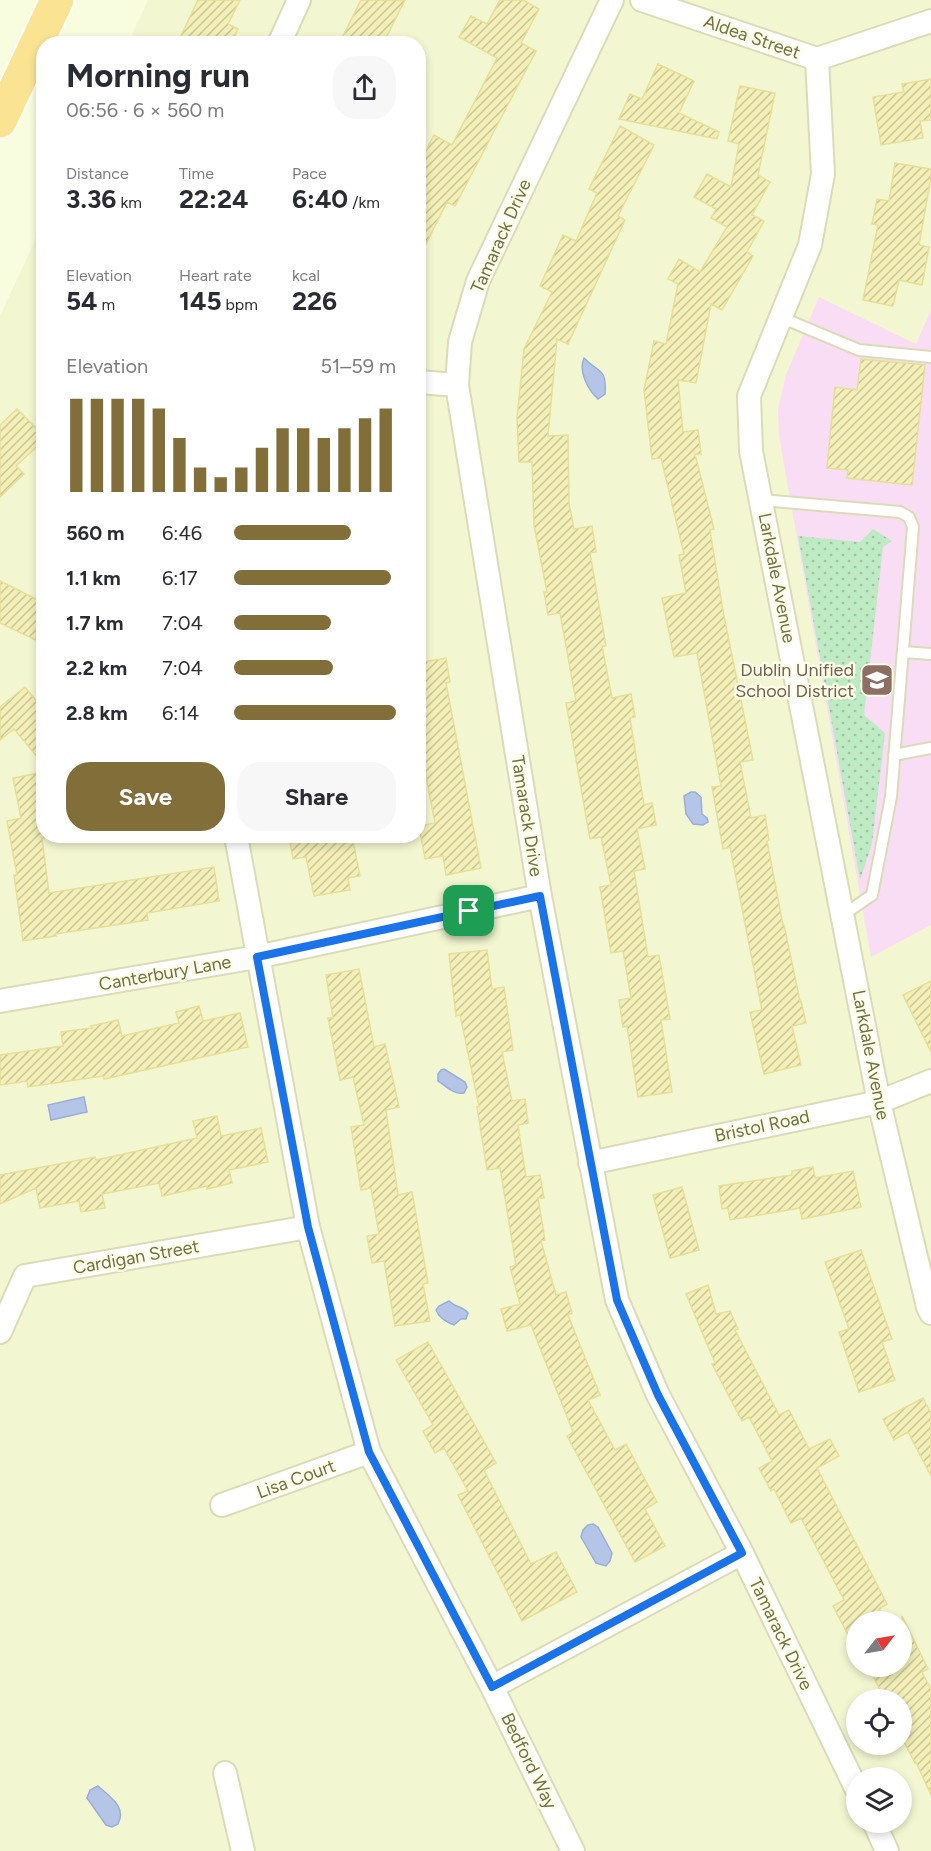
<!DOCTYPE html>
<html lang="en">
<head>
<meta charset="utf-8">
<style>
	:root { --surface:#fff; --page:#f7f7f7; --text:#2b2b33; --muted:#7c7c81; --accent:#826e39 }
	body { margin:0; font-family:Figtree,sans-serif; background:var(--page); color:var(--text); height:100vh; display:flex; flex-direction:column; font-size:22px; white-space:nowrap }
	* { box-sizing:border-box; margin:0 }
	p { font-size:20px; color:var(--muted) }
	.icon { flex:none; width:33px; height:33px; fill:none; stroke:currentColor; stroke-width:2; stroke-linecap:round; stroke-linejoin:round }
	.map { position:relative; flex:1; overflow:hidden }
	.sheet { position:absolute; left:36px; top:36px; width:390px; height:807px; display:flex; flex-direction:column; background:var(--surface); border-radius:24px; box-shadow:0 3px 9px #0003 }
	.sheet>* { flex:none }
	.needle { width:39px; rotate:59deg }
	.tools { position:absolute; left:846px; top:1611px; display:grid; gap:12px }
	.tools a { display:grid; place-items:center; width:66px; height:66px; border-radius:50%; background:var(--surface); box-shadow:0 3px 9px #0003; font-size:30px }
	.pin { position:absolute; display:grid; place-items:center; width:51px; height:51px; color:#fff; margin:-26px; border-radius:12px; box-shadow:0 3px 9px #0006 }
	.round { display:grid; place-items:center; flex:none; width:63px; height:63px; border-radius:24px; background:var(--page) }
	.overview { display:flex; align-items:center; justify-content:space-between; height:102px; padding:0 30px }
	h1 { font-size:33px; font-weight:700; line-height:45px }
	.stats { display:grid; grid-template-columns:repeat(3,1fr); gap:9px; height:102px; padding:6px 30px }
	.stats div { display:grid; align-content:center }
	.stats b { font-size:26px; font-weight:700 }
	.stats small { font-size:16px; font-weight:400 }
	.stats p { font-size:16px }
	.chart { height:168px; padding:12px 30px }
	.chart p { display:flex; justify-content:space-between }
	.chart svg { width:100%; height:108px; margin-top:6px; stroke:var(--accent); stroke-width:6 }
	.primary-button { display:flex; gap:12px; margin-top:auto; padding:12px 30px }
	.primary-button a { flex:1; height:69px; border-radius:24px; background:var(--accent); color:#fff; font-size:24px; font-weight:700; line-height:69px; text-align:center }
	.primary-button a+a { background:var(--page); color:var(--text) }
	ul { padding:0 30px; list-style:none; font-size:20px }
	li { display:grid; grid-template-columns:96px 72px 1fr; align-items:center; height:45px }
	li i { height:15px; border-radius:8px; background:var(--accent) }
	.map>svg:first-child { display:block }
	.residential { fill:#f3f7d1; fill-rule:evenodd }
	.education { fill:#f9ddf4 }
	.grass { fill:url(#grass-dots) }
	.water { fill:#b4c5e7; stroke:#9aaed9; stroke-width:1.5 }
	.building { fill:url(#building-hatch); stroke:#e6df97; stroke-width:1.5 }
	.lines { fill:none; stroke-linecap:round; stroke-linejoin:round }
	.service-casing { stroke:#dcdbb7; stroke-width:14 }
	.minor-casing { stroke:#dcdbb7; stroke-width:26 }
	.motorway-casing { stroke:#fff; stroke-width:36 }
	.service { stroke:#fff; stroke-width:10 }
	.minor { stroke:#fff; stroke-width:22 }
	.motorway { stroke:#fae494; stroke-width:33 }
	.route-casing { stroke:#fff; stroke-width:12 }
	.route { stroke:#1a73e8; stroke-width:8 }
	.labels { text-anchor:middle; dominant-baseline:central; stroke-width:5; stroke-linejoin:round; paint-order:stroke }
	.street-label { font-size:18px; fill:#746f47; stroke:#fcffe7 }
	.education-label { font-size:18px; fill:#785e54; stroke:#fcffe7; text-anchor:end }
</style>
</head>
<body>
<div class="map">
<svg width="931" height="1851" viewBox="0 0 931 1851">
	<defs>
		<pattern id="grass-dots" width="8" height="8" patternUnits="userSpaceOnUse" patternTransform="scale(1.5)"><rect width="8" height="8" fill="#beebc4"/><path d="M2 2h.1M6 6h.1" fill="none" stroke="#9fc3a1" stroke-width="1.8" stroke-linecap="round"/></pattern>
		<pattern id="building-hatch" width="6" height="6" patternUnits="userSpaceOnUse" patternTransform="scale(1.5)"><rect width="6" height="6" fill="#f3efb7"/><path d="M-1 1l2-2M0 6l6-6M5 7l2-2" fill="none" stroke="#c9c697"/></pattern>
	</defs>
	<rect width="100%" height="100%" fill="#f9fde0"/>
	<path class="residential" d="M148,0h783v1851h-931v-1535l43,-93 1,613h374v-792l-290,-1zM856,1622h46v44h-46zM856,1700h46v44h-46zM856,1778h46v44h-46z"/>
	<path class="education" d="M819,297l97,47 15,-34v615l-60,32 -92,-521 -1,-26 8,-35z"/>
	<path class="grass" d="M873,529l19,12 -9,6 -19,168 21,18 -13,111 -12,36 -62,-344 62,6z"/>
	<path class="water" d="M584,358c14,15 23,9 21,36l-7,5c-10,-9 -20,-28 -14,-41z
		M691,792h4l6,5 1,17 5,4 1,4 -5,3 -10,-1 -7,-10 -2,-18z
		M444,1069l21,13 2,5 -3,6c-10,2 -18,-7 -26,-12v-7l3,-4z
		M84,1097l3,15 -36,8 -3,-15z
		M449,1301c6,6 15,6 19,12l-2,6h-5l-7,6c-8,-3 -15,-7 -18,-15l3,-4z
		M593,1524l5,3 14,26 -2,8 -4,5 -10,-3 -15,-26 2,-7 5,-5z
		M98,1786c12,11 29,21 20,38l-6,3 -6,-2 -19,-27 3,-8z"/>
	<path class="building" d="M198,0h42l-12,24 10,5 -7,15h-54z
		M361,0h44l-22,44h-44z
		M500,0h23l16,9 -18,34 15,8 -81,155 -8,-4 -29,58v-94l16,-31 18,10 45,-87 -38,-21 12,-21 16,8z
		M658,64l36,17 -15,32 40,19 -2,7 -98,-20 11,-25 12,5z
		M931,79v41l-11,1 3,17 -42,7 -8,-48 31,-5 -2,-8z
		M740,86l35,7 -17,82 12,7 -18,33 12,6 -17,31 6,4 -31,54 -11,-6 -15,79 -18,-3 5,52 15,-2 3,24h-6l19,75 -4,1 13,81 30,149 -13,2 11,56 14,-3 4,25 -2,1 16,84h1l16,76h1l5,22 -14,3 9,39 -37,9 -14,-62 12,-2 -32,-163 -7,2 -11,-62 9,-1 -24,-133 -23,4 -12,-59 24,-5 -7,-38 5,-1 -23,-96 -9,1 -8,-69 10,-49 12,3 12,-60 -10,-5 11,-20 21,13 27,-45 -16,-9 5,-9 -22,-12 13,-23 24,13 8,-43 -11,-3z
		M620,126l34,19 -36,71 7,4 -57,124 -11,-5 -9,97 20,-1 1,68 5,26 18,-3 4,26 -6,1 16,93h-4l10,52 19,-4 4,23 -5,1 14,87 8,-2 4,22 -19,4 8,40 -11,2 14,86 11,-2 11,64 -9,1 11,72 -34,5 -11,-71 -4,1 -4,-27 12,-2 -8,-47 -12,2 -11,-66 11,-2 -10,-48 -11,2 -24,-136 10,-2 -16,-88 -12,2 -4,-23h3l-13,-67 -2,-63h-13l-2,-44 7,-69 28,-57 -12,-6 23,-51 13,6 21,-48 -8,-4z
		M895,163l36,6v8l-12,68 10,2 -7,38 -23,-5 -6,26 -30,-6 15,-75 -6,-1 5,-25 12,2z
		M861,359l64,6 -13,120 -65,-7 1,-8 -21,-2 8,-81 22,3z
		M17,409l27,27v4l-28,26 8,8 -24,23v-72z
		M0,581l44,22v41l-44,-21z
		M446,658l4,24 -4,1 35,185 -35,7 -3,-19 -18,3 -6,-33 16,-3 -17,-88v-72z
		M25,687l19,23v55l-30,-36 -14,11v-33z
		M44,772v66h-2l7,55 165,-26 5,34 -72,12 1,7 -93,14 1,2 -33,5 -9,-66h3l-10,-54 14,-3 -8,-40z
		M289,836h63l8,40 -12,2 2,12 -36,6 -8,-39 -13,2z
		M487,950l5,39 12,-2 9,63 -11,2 10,49 13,-2 3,24 -10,2 8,52 14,-2 4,23h-6l7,42 -4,1 15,54 10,-3 6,21 -4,2 32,80 -12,5 27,50 11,-6 31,58 -12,7 20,37 -30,16 -68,-126 6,-4 -42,-107 -24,6 -6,-22 19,-5 -10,-37 6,-2 -16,-97 -13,2 -10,-63 2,-1 -19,-91 -4,1 -7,-62z
		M359,969l15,78 11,-3 14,63 -13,3 12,85 14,-3 16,91 -5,1 7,37 -35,5 -11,-65 -12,2 -5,-27 12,-2 -8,-46 -10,2 -10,-63 13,-2 -11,-48 -13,3 -12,-62h5l-7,-43z
		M931,981v71l-28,-57z
		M199,1006l4,15 37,-8 8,34 -144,32 -1,-3 -75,11 -1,-6 -27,4v-30l63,-9 -2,-14 31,-4 -1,-2 27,-6 4,16 57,-13 -3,-11z
		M217,1116l4,20 40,-8 7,34 -39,8 3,13 -25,6v-3l-45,10 -3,-13 -57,11 3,14 -24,4 -2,-11 -39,7 -4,-20 -36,16v-29l95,-18 1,3 101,-22 -4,-17z
		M813,1167l2,11 38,-7 8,36 -59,12 -2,-11 -70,12 -2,-12 -6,1 -3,-23 73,-11v-4z
		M682,1187l17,63 -29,8 -17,-63z
		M861,1250l31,89 -10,3 13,38 -36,12 -20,-60 10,-3 -24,-67z
		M708,1285l8,29 14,-3 8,18 -3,1 44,85 10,-5 20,39 21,-10 9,17 -22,12 70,136 -8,5 6,13h-29v28l-23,-44 11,-6 -43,-82 -10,5 -17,-34 -3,2 -12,-23 13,-7 -23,-44 -7,4 -30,-57 3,-1 -29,-69z
		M428,1342l68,121 -12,7 47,94 25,-12 21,40 -55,29 -64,-126 10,-4 -24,-43 -9,5 -12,-22 10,-6 -37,-65z
		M923,1398l8,15v63l-23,-44 -14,8 -11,-21z
		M902,1616l26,53 -6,3 9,17v106l-15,-33 -1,1 -13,-25 9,-6 -9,-17v-15h-17l-17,-34h34z"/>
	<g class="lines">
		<g class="service-casing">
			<path id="service" d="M780,317l79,33 72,7
				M761,500l139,12 9,5 4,10 -22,270 -19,98 -29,20
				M903,652l28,2
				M894,755l37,-7"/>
		</g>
		<g class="minor-casing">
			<path id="minor" d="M612,0l-134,281 -18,61 -3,43 83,511 77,404 41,95 84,158 114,235
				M642,0l175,59 114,-38
				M279,44l20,-44
				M817,59l6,115 -13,71 -61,151 2,55 128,651 49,205 3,6
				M418,382l39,3
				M236,836l72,391 61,225 123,235 81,164
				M0,1001l257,-44 283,-61
				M590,1163l289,-61 52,-21
				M0,1332l25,-56 283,-49
				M222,1505l147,-53
				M492,1687l250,-134
				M225,1773l18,78
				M874,1822l13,29"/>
		</g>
		<g class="motorway-casing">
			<path id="motorway" d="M0,121l57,-121"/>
		</g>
		<use href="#service" class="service"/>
		<use href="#minor" class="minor"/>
		<use href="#motorway" class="motorway"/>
	</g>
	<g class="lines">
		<g class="route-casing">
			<path id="route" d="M540,896l77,404 41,95 84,158 -250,134 -123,-235 -61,-225 -51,-270z"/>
		</g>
		<use href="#route" class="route"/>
	</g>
	<defs>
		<g id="school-square" transform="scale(1.725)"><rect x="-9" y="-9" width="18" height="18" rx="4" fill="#8d6e63" stroke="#fcffe7"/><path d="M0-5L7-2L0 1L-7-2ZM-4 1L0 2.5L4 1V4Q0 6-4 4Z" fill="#fff"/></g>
	</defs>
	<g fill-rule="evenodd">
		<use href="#school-square" x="877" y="680"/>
	</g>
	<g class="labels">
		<g class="street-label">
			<text transform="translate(752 37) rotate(19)">Aldea Street</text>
			<text transform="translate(501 236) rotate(-66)">Tamarack Drive</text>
			<text transform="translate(777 578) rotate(79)">Larkdale Avenue</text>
			<text transform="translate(527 816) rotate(81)">Tamarack Drive</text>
			<text transform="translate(165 973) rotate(-10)">Canterbury Lane</text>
			<text transform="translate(871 1055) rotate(79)">Larkdale Avenue</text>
			<text transform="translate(762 1126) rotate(-12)">Bristol Road</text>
			<text transform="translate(136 1257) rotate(-10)">Cardigan Street</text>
			<text transform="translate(296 1479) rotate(-20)">Lisa Court</text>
			<text transform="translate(781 1634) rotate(64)">Tamarack Drive</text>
			<text transform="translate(529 1761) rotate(64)">Bedford Way</text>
		</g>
		<g class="education-label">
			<text x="854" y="670">Dublin Unified<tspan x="854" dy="21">School District</tspan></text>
		</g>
	</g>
</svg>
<div class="tools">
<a><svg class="needle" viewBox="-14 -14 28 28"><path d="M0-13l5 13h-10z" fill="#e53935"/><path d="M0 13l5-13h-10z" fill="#7c7c81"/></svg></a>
<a><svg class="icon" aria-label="locate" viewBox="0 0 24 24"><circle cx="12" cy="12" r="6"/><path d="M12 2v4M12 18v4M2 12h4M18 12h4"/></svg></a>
<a><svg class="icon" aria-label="layers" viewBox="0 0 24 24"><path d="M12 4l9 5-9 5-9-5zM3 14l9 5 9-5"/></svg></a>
</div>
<div class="pin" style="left:469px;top:911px;background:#1e9e55"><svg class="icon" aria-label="arrive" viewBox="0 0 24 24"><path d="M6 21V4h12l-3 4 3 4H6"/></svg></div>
<section class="sheet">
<div class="overview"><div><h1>Morning run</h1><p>06:56 · 6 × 560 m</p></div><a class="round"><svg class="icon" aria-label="share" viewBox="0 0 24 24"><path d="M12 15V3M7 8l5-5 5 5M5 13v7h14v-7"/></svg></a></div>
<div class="stats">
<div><p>Distance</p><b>3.36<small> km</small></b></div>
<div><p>Time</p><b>22:24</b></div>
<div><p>Pace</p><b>6:40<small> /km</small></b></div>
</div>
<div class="stats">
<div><p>Elevation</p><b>54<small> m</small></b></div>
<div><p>Heart rate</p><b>145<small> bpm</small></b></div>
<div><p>kcal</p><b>226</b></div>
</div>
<div class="chart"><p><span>Elevation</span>51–59 m</p>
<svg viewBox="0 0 160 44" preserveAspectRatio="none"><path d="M5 44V6M15 44V6M25 44V6M35 44V6M45 44V10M55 44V22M65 44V34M75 44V38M85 44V34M95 44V26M105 44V18M115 44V18M125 44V22M135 44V18M145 44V14M155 44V10"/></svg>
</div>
<ul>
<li><b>560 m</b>6:46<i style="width:72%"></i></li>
<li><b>1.1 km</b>6:17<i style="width:97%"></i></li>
<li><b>1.7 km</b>7:04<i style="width:60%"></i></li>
<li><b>2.2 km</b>7:04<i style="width:61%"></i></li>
<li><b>2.8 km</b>6:14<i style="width:100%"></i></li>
</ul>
<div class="primary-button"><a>Save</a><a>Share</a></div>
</section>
</div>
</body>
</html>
